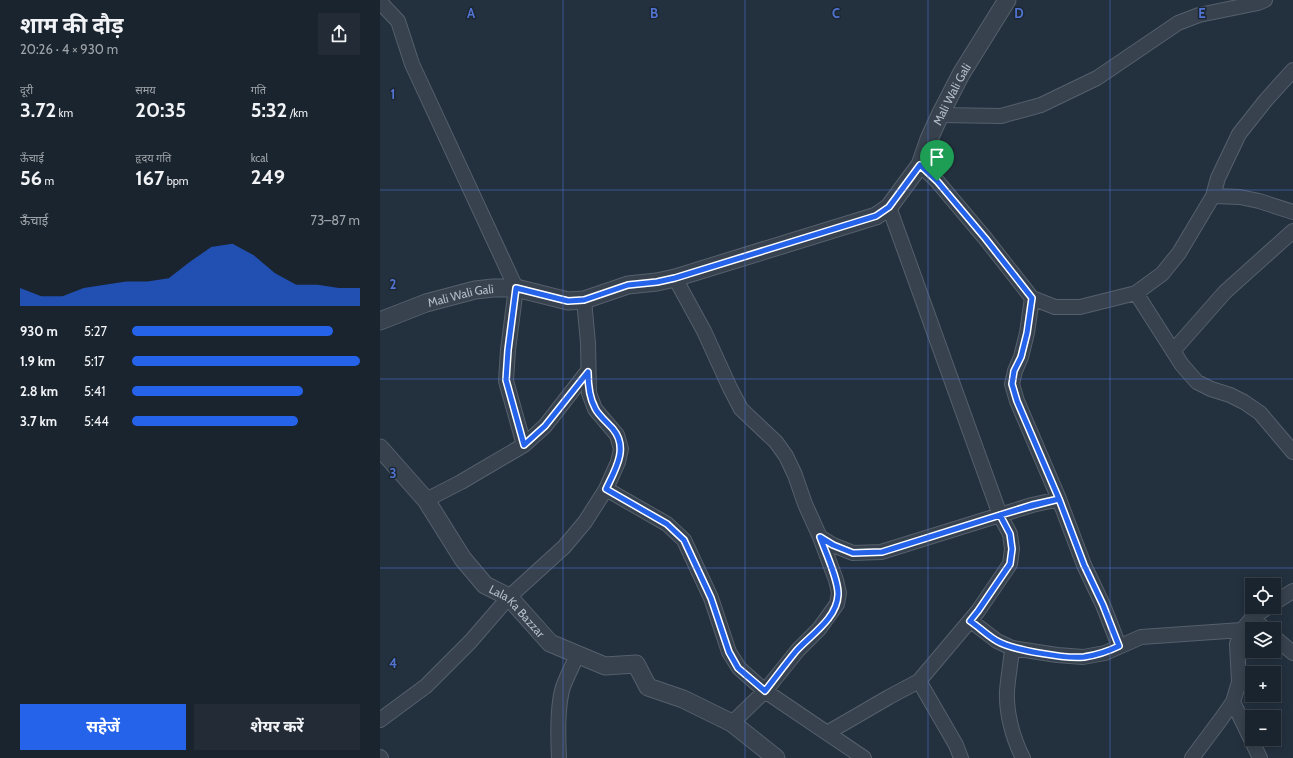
<!DOCTYPE html>
<html lang="hi">
<head>
<meta charset="utf-8">
<style>
	:root { --surface:#1a242e; --page:#232c36; --text:#f1f3f6; --muted:#9fa4aa; --line:#38414a; --accent:#2563eb }
	body { margin:0; font-family:Cabin,"Noto Sans Devanagari",sans-serif; background:var(--page); color:var(--text); height:100vh; display:flex; flex-direction:column; font-size:15px; white-space:nowrap }
	* { box-sizing:border-box; margin:0 }
	p { font-size:13px; color:var(--muted) }
	.icon { flex:none; width:22px; height:22px; fill:none; stroke:currentColor; stroke-width:2; stroke-linecap:round; stroke-linejoin:round }
	.map { position:relative; flex:1; overflow:hidden }
	.side { display:flex; flex-direction:column; background:var(--surface); width:380px }
	.side>* { flex:none }
	.fabs { position:absolute; left:865px; top:578px; display:grid; gap:8px }
	.fabs a { display:grid; place-items:center; width:36px; height:36px; border-radius:0px; background:var(--surface); box-shadow:0 2px 10px #0003,0 0 0 1px var(--line); font-size:20px }
	.pin { position:absolute; display:grid; place-items:center; width:34px; height:34px; color:#fff; margin:-41px -17px; border-radius:50% 50% 50% 0; rotate:-45deg; box-shadow:0 0 4px #0007 }
	.pin .icon { rotate:45deg }
	.round { display:grid; place-items:center; flex:none; width:42px; height:42px; border-radius:0px; background:var(--page) }
	.headline { display:flex; align-items:center; justify-content:space-between; height:68px; padding:0 20px }
	h1 { font-size:22px; font-weight:700; line-height:30px }
	.figures { display:grid; grid-template-columns:repeat(3,1fr); gap:6px; height:68px; padding:4px 20px }
	.figures div { display:grid; align-content:center }
	.figures b { font-size:20px; font-weight:700 }
	.figures small { font-size:11px; font-weight:400 }
	.figures p { font-size:11px }
	.chart { height:112px; padding:8px 20px }
	.chart p { display:flex; justify-content:space-between }
	.chart svg { width:100%; height:72px; margin-top:4px; fill:var(--accent); opacity:.7 }
	.cta { display:flex; gap:8px; margin-top:auto; padding:8px 20px }
	.cta a { flex:1; height:46px; border-radius:0px; background:var(--accent); color:#fff; font-size:16px; font-weight:700; line-height:46px; text-align:center }
	.cta a+a { background:var(--page); color:var(--text) }
	ul { padding:0 20px; list-style:none; font-size:13px }
	li { display:grid; grid-template-columns:64px 48px 1fr; align-items:center; height:30px }
	li i { height:10px; border-radius:5px; background:var(--accent) }
	main { display:flex; flex:1; min-height:0 }
	.map>svg:first-child { display:block }
	.lines { fill:none; stroke-linecap:round; stroke-linejoin:round }
	.minor-casing { stroke:#55606c; stroke-width:16 }
	.tertiary-casing { stroke:#55606c; stroke-width:19 }
	.minor { stroke:#37424e; stroke-width:14 }
	.tertiary { stroke:#37424e; stroke-width:17 }
	.route-casing { stroke:#fff; stroke-width:8 }
	.route { stroke:#2563eb; stroke-width:5 }
	.grid { fill:none; stroke:#5275d3; stroke-width:1; stroke-opacity:0.55 }
	.labels { text-anchor:middle; dominant-baseline:central; stroke-width:3; stroke-linejoin:round; paint-order:stroke }
	.street-label { font-size:12px; fill:#b3bdc9; stroke:#1c2733 }
	.grid-label { font-size:13px; text-anchor:middle; font-weight:bold; fill:#5275d3; stroke:#1c2733; stroke-width:3; stroke-linejoin:round; paint-order:stroke }
</style>
</head>
<body>
<main>
<section class="side">
<div class="headline"><div><h1>शाम की दौड़</h1><p>20:26 · 4 × 930 m</p></div><a class="round"><svg class="icon" aria-label="share" viewBox="0 0 24 24"><path d="M12 15V3M7 8l5-5 5 5M5 13v7h14v-7"/></svg></a></div>
<div class="figures">
<div><p>दूरी</p><b>3.72<small> km</small></b></div>
<div><p>समय</p><b>20:35</b></div>
<div><p>गति</p><b>5:32<small> /km</small></b></div>
</div>
<div class="figures">
<div><p>ऊँचाई</p><b>56<small> m</small></b></div>
<div><p>हृदय गति</p><b>167<small> bpm</small></b></div>
<div><p>kcal</p><b>249</b></div>
</div>
<div class="chart"><p><span>ऊँचाई</span>73–87 m</p>
<svg viewBox="0 0 160 44" preserveAspectRatio="none"><path d="M0 44V33L10 38L20 38L30 33L40 31L50 29L60 29L70 27L80 17L90 8L100 6L110 13L120 24L130 31L140 31L150 33L160 33V44z"/></svg>
</div>
<ul>
<li><b>930 m</b>5:27<i style="width:88%"></i></li>
<li><b>1.9 km</b>5:17<i style="width:100%"></i></li>
<li><b>2.8 km</b>5:41<i style="width:75%"></i></li>
<li><b>3.7 km</b>5:44<i style="width:73%"></i></li>
</ul>
<div class="cta"><a>सहेजें</a><a>शेयर करें</a></div>
</section>
<div class="map">
<svg width="913" height="758" viewBox="0 0 913 758">
	<rect width="100%" height="100%" fill="#23303e"/>
	<g class="lines">
		<g class="minor-casing">
			<path id="minor" d="M0,2l18,19 14,43 104,224 -8,62 -2,31 18,64
				M560,115l61,1 40,-11 56,-27 81,-55 21,-8 59,-12 7,-3
				M540,165l17,16 48,57 47,60 23,9h25l56,-14 26,-19 17,-21 34,-57 5,-18 21,-44 27,-34 27,-30
				M833,196l27,1 19,4 34,11
				M295,278l29,53 26,57 11,21 35,33 10,14 9,19 10,29 15,33 13,8 20,8 28,-1 151,-47 27,-6
				M756,293l46,72 15,17 14,7 19,6 14,7 16,11 33,39
				M652,298l-5,35 -6,24 -6,14 -3,13 5,17 42,98 25,66 19,40 16,41
				M793,351l52,-59 68,-61
				M226,489l61,35 17,16 27,58 18,54 10,16 26,23 99,67
				M46,500l35,-18 63,-37 21,-19 42,-54
				M894,603l19,-12
				M872,618l13,11
				M591,621l26,20 15,7 45,7 26,2 22,-4 36,-16 101,-7
				M894,637l19,16
				M632,648c-1,14 -4,29 -5,43 -1,22 6,48 16,67
				M539,681l37,64 5,13
				M853,702l27,56
				M0,720l46,-34 44,-44 39,-45 55,-50 21,-25 21,-33 12,-27 3,-13 -4,-14 -22,-26 -6,-16 -1,-50 -4,-43
				M352,723l33,-32 33,-41 21,-21 18,-25 2,-11 -3,-13 -16,-43
				M447,733l62,-36 30,-16 59,-70 32,-47 2,-15 -2,-15 -10,-19 -111,-308
				M0,757l1,1
				M179,758c-1,-20 -2,-52 4,-71 4,-11 10,-22 14,-32
				M812,758l29,-39 12,-17 6,-20 -2,-38 5,-14 10,-12 16,-11"/>
		</g>
		<g class="tertiary-casing">
			<g id="tertiary">
				<path id="s1" d="M0,321l46,-18 49,-13 18,-2h23l52,13 16,-1 44,-15 29,-3 18,-4 201,-62 13,-9 31,-42 9,-26 11,-24 21,-41 46,-74"/>
				<path id="s2" d="M0,448l46,52 37,59 22,26 24,12 41,46 55,23 31,-2 12,23 35,12 49,24 44,35"/>
			</g>
		</g>
		<use href="#minor" class="minor"/>
		<use href="#tertiary" class="tertiary"/>
	</g>
	<g class="lines">
		<g class="route-casing">
			<path id="route" d="M557,181l-17,-16 -31,42 -13,9 -201,62 -18,4 -29,3 -44,15 -16,1 -52,-13 -8,62 -2,30 18,65 21,-19 43,-54c0,13 1,25 7,36 3,7 12,14 18,21 16,19 2,41 -7,60l61,35 17,16 27,58 18,54 9,16 27,23c11,-14 21,-28 32,-41 15,-16 40,-32 41,-55 1,-14 -13,-44 -18,-58l13,8 20,8 29,-1 150,-47 27,-6 25,66 19,40 16,41c-12,6 -22,9 -35,11 -17,2 -72,-7 -87,-16 -9,-5 -18,-14 -27,-20l8,-10 32,-47 2,-15 -2,-15 -10,-19c20,-6 39,-11 59,-16l-42,-98 -5,-17 2,-13 7,-14 6,-24 5,-35 -47,-60 -48,-57"/>
		</g>
		<use href="#route" class="route"/>
	</g>
	<path class="grid" d="M183,0v758M365,0v758M548,0v758M730,0v758M0,190h913M0,379h913M0,568h913"/>
	<g class="labels">
		<g class="street-label">
			<text stroke="none"><textPath href="#s1" startOffset="661">Mali Wali Gali</textPath></text>
			<text stroke="none"><textPath href="#s1" startOffset="85">Mali Wali Gali</textPath></text>
			<text stroke="none"><textPath href="#s2" startOffset="215">Lala Ka Bazzar</textPath></text>
		</g>
	</g>
	<g class="grid-label">
		<text x="91" y="18">A</text>
		<text x="274" y="18">B</text>
		<text x="456" y="18">C</text>
		<text x="639" y="18">D</text>
		<text x="822" y="18">E</text>
		<text x="13" y="99">1</text>
		<text x="13" y="289">2</text>
		<text x="13" y="478">3</text>
		<text x="13" y="668">4</text>
	</g>
</svg>
<div class="fabs">
<a><svg class="icon" aria-label="locate" viewBox="0 0 24 24"><circle cx="12" cy="12" r="6"/><path d="M12 2v4M12 18v4M2 12h4M18 12h4"/></svg></a>
<a><svg class="icon" aria-label="layers" viewBox="0 0 24 24"><path d="M12 4l9 5-9 5-9-5zM3 14l9 5 9-5"/></svg></a>
<a>+</a>
<a>−</a>
</div>
<div class="pin" style="left:557px;top:181px;background:#1e9e55"><svg class="icon" aria-label="arrive" viewBox="0 0 24 24"><path d="M6 21V4h12l-3 4 3 4H6"/></svg></div>
</div>
</main>
</body>
</html>
